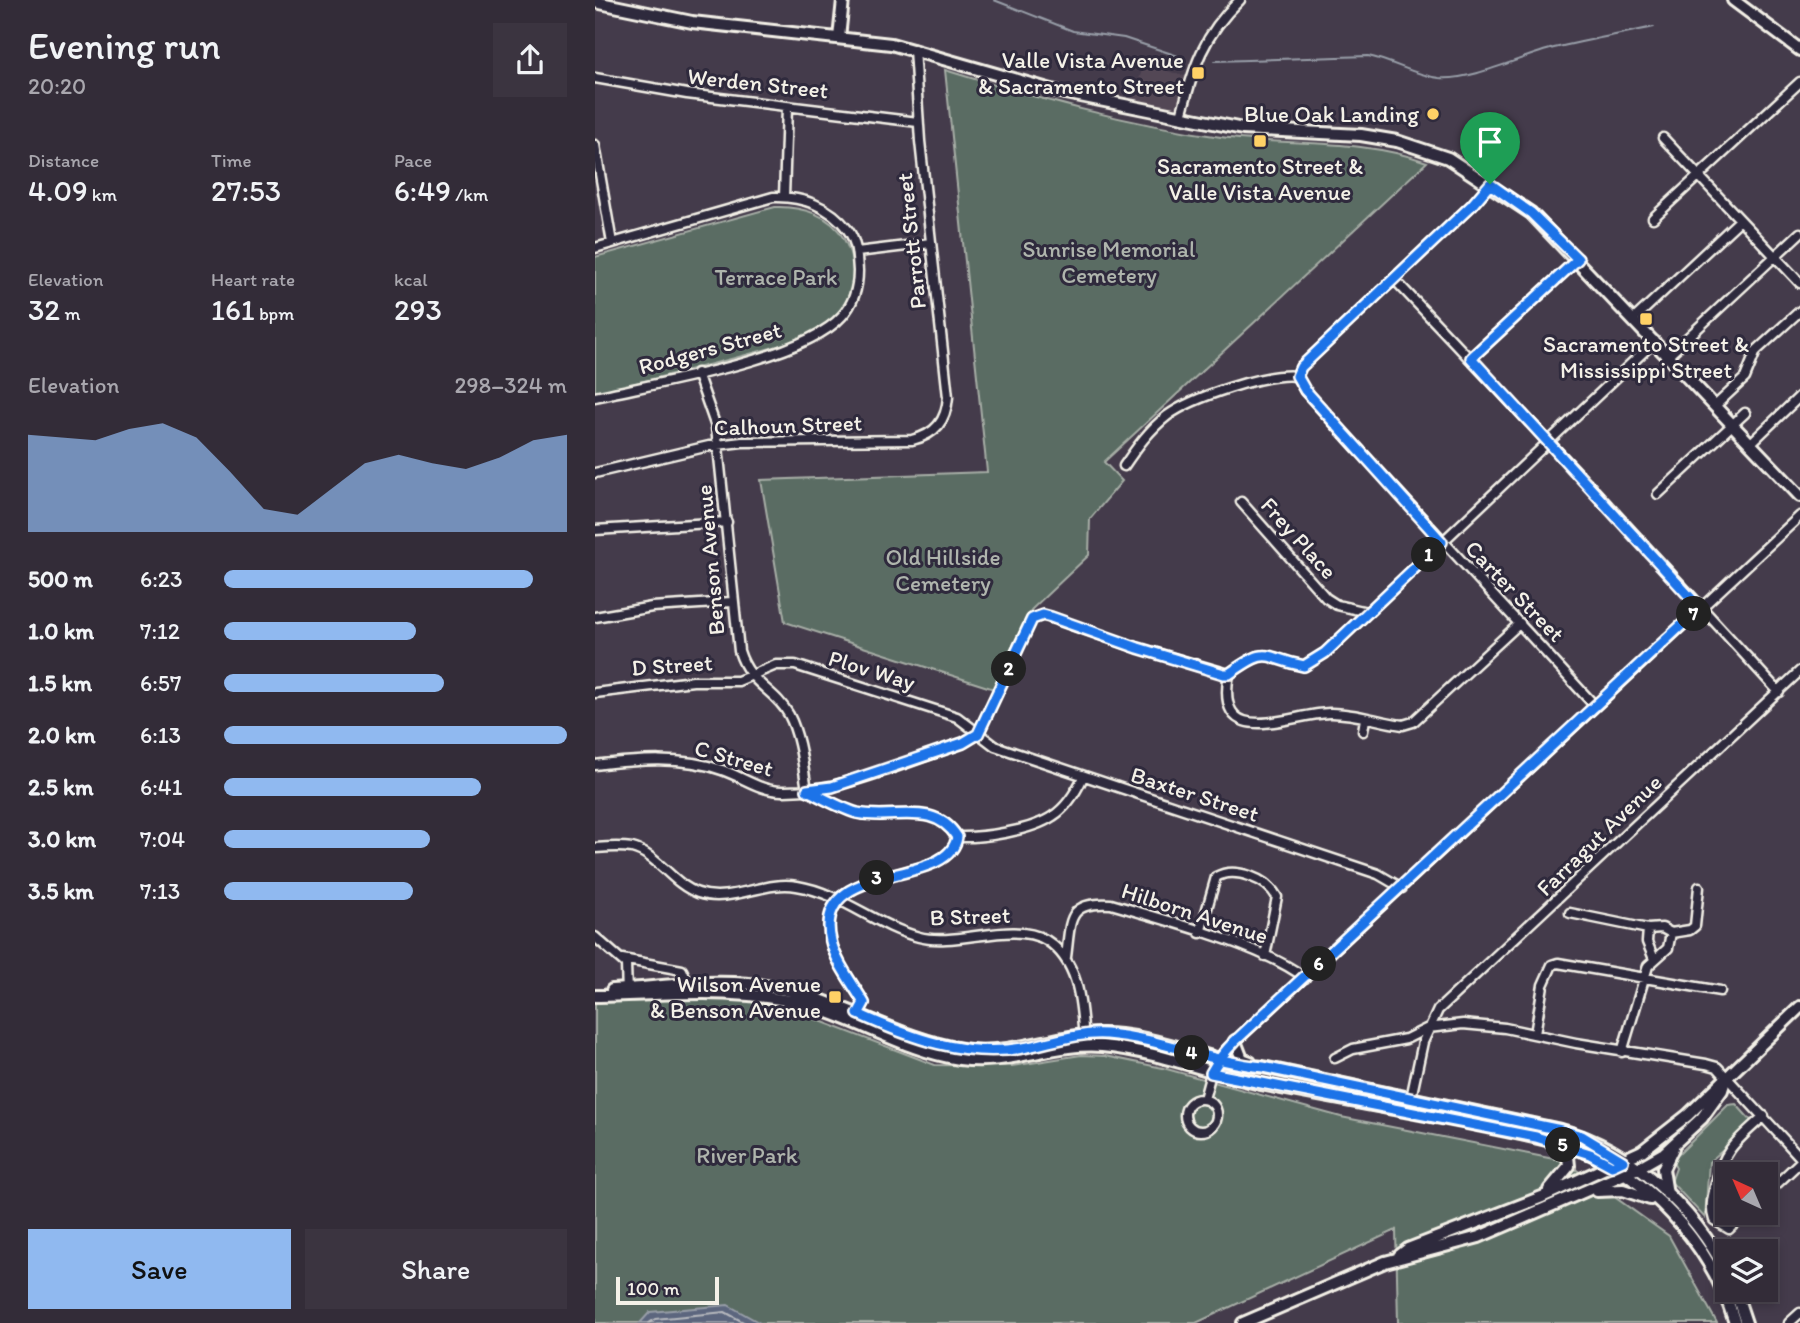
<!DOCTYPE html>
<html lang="en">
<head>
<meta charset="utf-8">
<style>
	:root { --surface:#332c38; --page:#3b3440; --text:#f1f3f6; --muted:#a9a7ae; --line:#4e4853; --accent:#90b9f0 }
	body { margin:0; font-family:Itim,sans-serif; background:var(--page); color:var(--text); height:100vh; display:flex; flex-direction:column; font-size:26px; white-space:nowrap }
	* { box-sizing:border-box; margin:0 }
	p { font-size:23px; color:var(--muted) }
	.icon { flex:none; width:38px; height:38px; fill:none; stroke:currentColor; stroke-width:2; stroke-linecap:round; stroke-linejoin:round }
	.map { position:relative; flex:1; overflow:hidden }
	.sheet { display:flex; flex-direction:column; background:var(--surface); width:595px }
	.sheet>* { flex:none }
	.needle { width:46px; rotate:316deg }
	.tools { position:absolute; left:1120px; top:1162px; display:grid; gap:14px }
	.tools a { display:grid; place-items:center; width:63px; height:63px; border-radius:0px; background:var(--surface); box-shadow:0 4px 10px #0003,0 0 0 2px var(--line); font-size:35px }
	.scale { position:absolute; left:21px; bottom:18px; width:103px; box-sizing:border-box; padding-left:7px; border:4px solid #f4f1e8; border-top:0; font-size:19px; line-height:24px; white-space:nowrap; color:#f4f1e8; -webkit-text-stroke:5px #2f2a3d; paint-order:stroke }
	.pin { position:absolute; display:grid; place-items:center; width:60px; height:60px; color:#fff; margin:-72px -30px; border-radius:50% 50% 50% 0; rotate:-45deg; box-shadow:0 0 7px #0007 }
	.pin .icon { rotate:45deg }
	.km { position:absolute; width:35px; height:35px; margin:-18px; border-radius:50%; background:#222; color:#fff; font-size:19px; line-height:35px; text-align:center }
	.round { display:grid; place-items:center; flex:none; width:74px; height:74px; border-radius:0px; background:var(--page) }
	.summary { display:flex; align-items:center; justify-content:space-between; height:119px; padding:0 28px }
	h1 { font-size:38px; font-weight:600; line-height:52px }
	.stats { display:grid; grid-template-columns:repeat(3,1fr); gap:10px; height:119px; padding:7px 28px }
	.stats div { display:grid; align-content:center }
	.stats b { font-size:30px; font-weight:600 }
	.stats small { font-size:19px; font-weight:400 }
	.stats p { font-size:19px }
	.chart { height:196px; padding:14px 28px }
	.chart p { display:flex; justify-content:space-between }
	.chart svg { width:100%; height:126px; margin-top:7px; fill:var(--accent); opacity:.7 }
	.action { display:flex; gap:14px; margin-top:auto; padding:14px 28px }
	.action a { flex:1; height:80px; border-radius:0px; background:var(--accent); color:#111; font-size:28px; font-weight:600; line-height:80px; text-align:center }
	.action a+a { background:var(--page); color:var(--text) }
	ul { padding:0 28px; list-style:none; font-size:23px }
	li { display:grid; grid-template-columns:112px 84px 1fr; align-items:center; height:52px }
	li i { height:18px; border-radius:9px; background:var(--accent) }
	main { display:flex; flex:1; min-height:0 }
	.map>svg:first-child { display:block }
	.built { fill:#534755 }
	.green { fill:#5a6c64; stroke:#a7aea6; stroke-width:2 }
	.water { fill:#5b667e; stroke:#989ea8; stroke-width:2 }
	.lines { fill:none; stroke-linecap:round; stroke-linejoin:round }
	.shore { stroke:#b7b9be; stroke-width:2 }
	.stream { stroke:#989ea8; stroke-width:2 }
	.minor-casing { stroke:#f4f1e8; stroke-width:13 }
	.major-casing { stroke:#f4f1e8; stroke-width:16 }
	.minor { stroke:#2f2a3d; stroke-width:8 }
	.major { stroke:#2f2a3d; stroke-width:10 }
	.route-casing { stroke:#fff; stroke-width:14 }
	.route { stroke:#1a73e8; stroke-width:9 }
	.poi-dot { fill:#ffd166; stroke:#2f2a3d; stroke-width:2.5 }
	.labels { text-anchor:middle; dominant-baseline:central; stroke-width:6; stroke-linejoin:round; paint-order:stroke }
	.poi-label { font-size:23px; fill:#f4f1e8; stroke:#2f2a3d; text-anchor:end }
	.street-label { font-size:23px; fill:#f4f1e8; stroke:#2f2a3d }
	.park-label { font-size:23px; fill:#afb5ad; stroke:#2f2a3d }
</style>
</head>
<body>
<main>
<section class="sheet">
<div class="summary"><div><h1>Evening run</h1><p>20:20</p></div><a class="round"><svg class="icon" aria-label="share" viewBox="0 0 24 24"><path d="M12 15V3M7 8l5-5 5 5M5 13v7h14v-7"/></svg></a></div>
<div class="stats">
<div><p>Distance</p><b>4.09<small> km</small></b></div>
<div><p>Time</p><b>27:53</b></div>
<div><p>Pace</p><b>6:49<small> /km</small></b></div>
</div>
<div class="stats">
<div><p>Elevation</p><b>32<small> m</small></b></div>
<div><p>Heart rate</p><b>161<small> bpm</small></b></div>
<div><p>kcal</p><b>293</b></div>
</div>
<div class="chart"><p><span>Elevation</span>298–324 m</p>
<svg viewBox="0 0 160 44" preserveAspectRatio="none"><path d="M0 44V10L10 11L20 12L30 8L40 6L50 11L60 23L70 36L80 38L90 29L100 20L110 17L120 20L130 22L140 18L150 12L160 10V44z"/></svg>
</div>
<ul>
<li><b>500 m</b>6:23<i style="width:90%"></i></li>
<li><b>1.0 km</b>7:12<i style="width:56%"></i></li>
<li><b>1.5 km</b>6:57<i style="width:64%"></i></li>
<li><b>2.0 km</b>6:13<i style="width:100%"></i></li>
<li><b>2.5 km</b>6:41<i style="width:75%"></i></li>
<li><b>3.0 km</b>7:04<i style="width:60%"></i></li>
<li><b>3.5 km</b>7:13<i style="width:55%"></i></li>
</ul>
<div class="action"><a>Save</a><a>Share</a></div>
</section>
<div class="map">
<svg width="1205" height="1323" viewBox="0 0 1205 1323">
	<rect width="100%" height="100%" fill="#443b4b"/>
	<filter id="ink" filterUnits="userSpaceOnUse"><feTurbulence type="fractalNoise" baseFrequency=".0143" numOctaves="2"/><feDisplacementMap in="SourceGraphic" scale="14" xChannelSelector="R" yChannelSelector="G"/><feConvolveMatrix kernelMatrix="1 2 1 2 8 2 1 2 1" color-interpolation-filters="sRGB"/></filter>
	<g filter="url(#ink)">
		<path class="built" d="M549,64l44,13 -11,37 -46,-10z"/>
		<path class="green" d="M350,70c91,28 181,54 276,67 69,9 139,1 206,25l-323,300 18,19 -32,38 -1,36 -57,54 -38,80 -209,-67 -24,-142 226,-8z
			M180,207c27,-1 56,8 69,32 16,29 11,68 -17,87 -21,14 -47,19 -70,26 -54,15 -108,28 -162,41v-136z
			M126,996l44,4 170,65 77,1 69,-11 24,1 58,12 178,49 223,44 105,75 48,87h-319l-2,-93 -200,93h-601v-322z
			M1141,1104l18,20 -45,38 -4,56 -34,-36 5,-14 -4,-7 56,-56z"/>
		<path class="water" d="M133,1305l32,18h-120l10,-11z"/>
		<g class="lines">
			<path class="shore" d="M54,1323l6,-4 70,-7 20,11"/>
			<path class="stream" d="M399,0l79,31 51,7 60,20
				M620,61l153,-5c25,5 45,19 71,22 33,3 83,-22 115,-30 33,-8 67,-14 100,-21"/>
			<g class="minor-casing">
				<path id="minor" d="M0,78l92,16 231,28
					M586,116c13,-49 21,-80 59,-116
					M1068,138l137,145
					M0,145l17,98
					M189,197l3,-90
					M1058,218l147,-136
					M0,248l178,-51c29,-1 57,9 75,33 9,12 9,27 10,41 0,16 -5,33 -16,45 -39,44 -187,67 -247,81
					M262,252l74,-9
					M799,279l187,197 198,216
					M1039,319l106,-99
					M1074,355l131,-122
					M876,358l107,-99
					M102,373l19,54 23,224c11,35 35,37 50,64 11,21 14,51 18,75
					M702,376l8,15 290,315
					M702,376l4,-9 171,-162 18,-21
					M1121,405l29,-27 11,-27 44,-40
					M1156,443l49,-47
					M529,466c13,-19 25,-36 43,-50 24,-18 100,-44 130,-40
					M0,473l114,-27 33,-4 170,-2c24,-6 34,-19 36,-43l-28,-256 -6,-92
					M1063,494l87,-81
					M646,502l85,96 11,7 30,7
					M0,530l132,-8
					M0,617l57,-10 80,-5
					M925,623l-107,99 -10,3c-24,-3 -50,-13 -74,-12 -40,1 -115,39 -100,-39 42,-30 34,-16 75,-8l21,-13 330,-312
					M0,693l98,-12h45l38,-16h19l162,52 38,29 383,128 24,14
					M768,731l2,-12
					M383,734l54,-115 11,-4 95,33 91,26
					M0,765c42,-5 87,-9 127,5 21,7 38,21 60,21 62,1 123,-29 181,-48l15,-9
					M212,790c16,8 33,18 50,23 35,8 78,-13 100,24 -7,52 -146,21 -126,104 5,22 22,43 33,62l-7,15
					M362,837c26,1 74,-6 96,-21 14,-9 23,-24 30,-39
					M0,848c12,-1 25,-2 37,0 25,6 40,36 66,45 33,11 66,-13 99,-7 44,7 79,40 122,51 38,10 93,-17 127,3 34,22 35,63 38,100
					M975,913l78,16 14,-1 9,5
					M1053,929l-1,13 7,17
					M605,933l16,-56c19,-11 51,2 61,20l-12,59
					M1076,933l19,-3 5,-4 4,-39
					M0,937l31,27 1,30
					M471,957c5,-36 0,-56 45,-53 51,15 154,42 194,74
					M27,959l60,11 6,13
					M940,1034l8,-49 9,-20 6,-2 162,28
					M1027,1052l26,-86 20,-18 3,-15
					M740,1058l18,-9 53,-10 22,-11 35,-4 42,4 71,15 130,21 11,3 83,90
					M609,1099l7,-26 13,-21 576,-536
					M590 1115a16 16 0 1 1 32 0a16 16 0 1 1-32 0Z
					M813,1112l15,-70 15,-32 362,-339
					M1171,1194l34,-32
					M1151,1213l-17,16 -15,-9c-4,-12 -2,-21 1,-33 8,-37 21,-46 49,-71
					M1194,1323l11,-10"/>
			</g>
			<g class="major-casing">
				<path id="major" d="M1138,0l67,50
					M0,2l97,20 199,22 164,47 188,38 118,6 36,6 51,17 83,55 269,283
					M244,38l4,-38
					M17,990c57,-3 112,-14 169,-1 62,13 117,49 180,60 49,8 93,-15 141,-15 55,0 107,28 161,33l298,63c70,18 134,80 166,143
					M0,996c71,-1 141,-10 211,9 53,14 99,46 154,54 49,7 94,-17 142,-13 55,5 110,28 164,39 94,19 189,33 281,55 15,5 32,8 46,15 68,34 120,96 142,168
					M640,1041l7,18 8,3
					M954,1190l20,-24 -2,-19
					M1002,1191l26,-1 27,9
					M1072,1194l-4,-25 10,-21
					M804,1256l9,-7 134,-52 100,-46 46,-36 112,-108
					M1140,1290l11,33
					M648,1323l142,-61 94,-25 157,-68 28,-16 38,-35 20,-28 4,-13"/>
			</g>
			<use href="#minor" class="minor"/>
			<use href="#major" class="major"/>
		</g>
	</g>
	<g class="lines" filter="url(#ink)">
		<g class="route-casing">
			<path id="route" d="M895,184l-18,21 -171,162 -4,9 8,14 137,152 -117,111 -21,13c-42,-8 -33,-22 -75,8h-5l-86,-26 -87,-31 -8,-2 -11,4 -54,115 -15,9 -131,44 -25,3c16,8 33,18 50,23 36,8 77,-13 100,24 -8,53 -146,21 -126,104 5,22 22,43 33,62l-6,11c53,24 106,44 165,34 27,-5 55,-16 83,-14 54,4 104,28 157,33l298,63 21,6 41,25 -11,5 -22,-12 -54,-17 -325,-64c7,-13 14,-22 24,-32l465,-433 -229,-250 107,-99 -47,-46 -41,-29"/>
		</g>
		<use href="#route" class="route"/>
	</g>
	<g class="poi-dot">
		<rect x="596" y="66" width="14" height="14" rx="3.5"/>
		<circle cx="838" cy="114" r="7"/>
		<rect x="658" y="134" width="14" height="14" rx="3.5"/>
		<rect x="1044" y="312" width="14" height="14" rx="3.5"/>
		<rect x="233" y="990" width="14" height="14" rx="3.5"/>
	</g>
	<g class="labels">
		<g class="poi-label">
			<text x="589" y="60">Valle Vista Avenue<tspan x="589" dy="26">&amp; Sacramento Street</tspan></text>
			<text x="824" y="114">Blue Oak Landing</text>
			<text x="665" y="166" text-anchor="middle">Sacramento Street &amp;<tspan x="665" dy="26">Valle Vista Avenue</tspan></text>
			<text x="1051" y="344" text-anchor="middle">Sacramento Street &amp;<tspan x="1051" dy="26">Mississippi Street</tspan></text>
			<text x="226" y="984">Wilson Avenue<tspan x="226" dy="26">&amp; Benson Avenue</tspan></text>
		</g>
		<g class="street-label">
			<text transform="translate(163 83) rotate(6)">Werden Street</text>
			<text transform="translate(316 241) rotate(-96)">Parrott Street</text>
			<text transform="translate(115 348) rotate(-15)">Rodgers Street</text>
			<text transform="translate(193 425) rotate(-2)">Calhoun Street</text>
			<text transform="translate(704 538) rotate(48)">Frey Place</text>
			<text transform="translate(115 560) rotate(-95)">Benson Avenue</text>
			<text transform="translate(920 591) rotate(46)">Carter Street</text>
			<text transform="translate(77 665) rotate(-4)">D Street</text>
			<text transform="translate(277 670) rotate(17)">Plov Way</text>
			<text transform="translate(139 758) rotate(16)">C Street</text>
			<text transform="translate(600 794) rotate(18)">Baxter Street</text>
			<text transform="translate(1004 835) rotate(-44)">Farragut Avenue</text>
			<text transform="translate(600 913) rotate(18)">Hilborn Avenue</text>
			<text transform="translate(375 916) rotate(-2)">B Street</text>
		</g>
		<g class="park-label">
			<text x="514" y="249">Sunrise Memorial<tspan x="514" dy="26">Cemetery</tspan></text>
			<text x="181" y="277">Terrace Park</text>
			<text x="348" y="557">Old Hillside<tspan x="348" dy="26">Cemetery</tspan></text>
			<text x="152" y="1155">River Park</text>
		</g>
	</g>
</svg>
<div class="tools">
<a><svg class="needle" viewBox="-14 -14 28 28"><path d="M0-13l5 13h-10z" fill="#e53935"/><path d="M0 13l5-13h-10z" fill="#a9a7ae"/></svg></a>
<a><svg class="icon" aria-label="layers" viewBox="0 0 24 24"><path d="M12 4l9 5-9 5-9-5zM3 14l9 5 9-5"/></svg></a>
</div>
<div class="scale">100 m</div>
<div class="pin" style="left:895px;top:184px;background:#1e9e55"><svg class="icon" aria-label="arrive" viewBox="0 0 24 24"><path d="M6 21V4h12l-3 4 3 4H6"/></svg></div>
<b class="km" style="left:834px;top:555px">1</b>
<b class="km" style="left:414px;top:669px">2</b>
<b class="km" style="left:282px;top:878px">3</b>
<b class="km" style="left:597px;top:1053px">4</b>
<b class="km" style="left:968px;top:1145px">5</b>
<b class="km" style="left:724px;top:964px">6</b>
<b class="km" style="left:1099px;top:614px">7</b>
</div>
</main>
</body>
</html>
